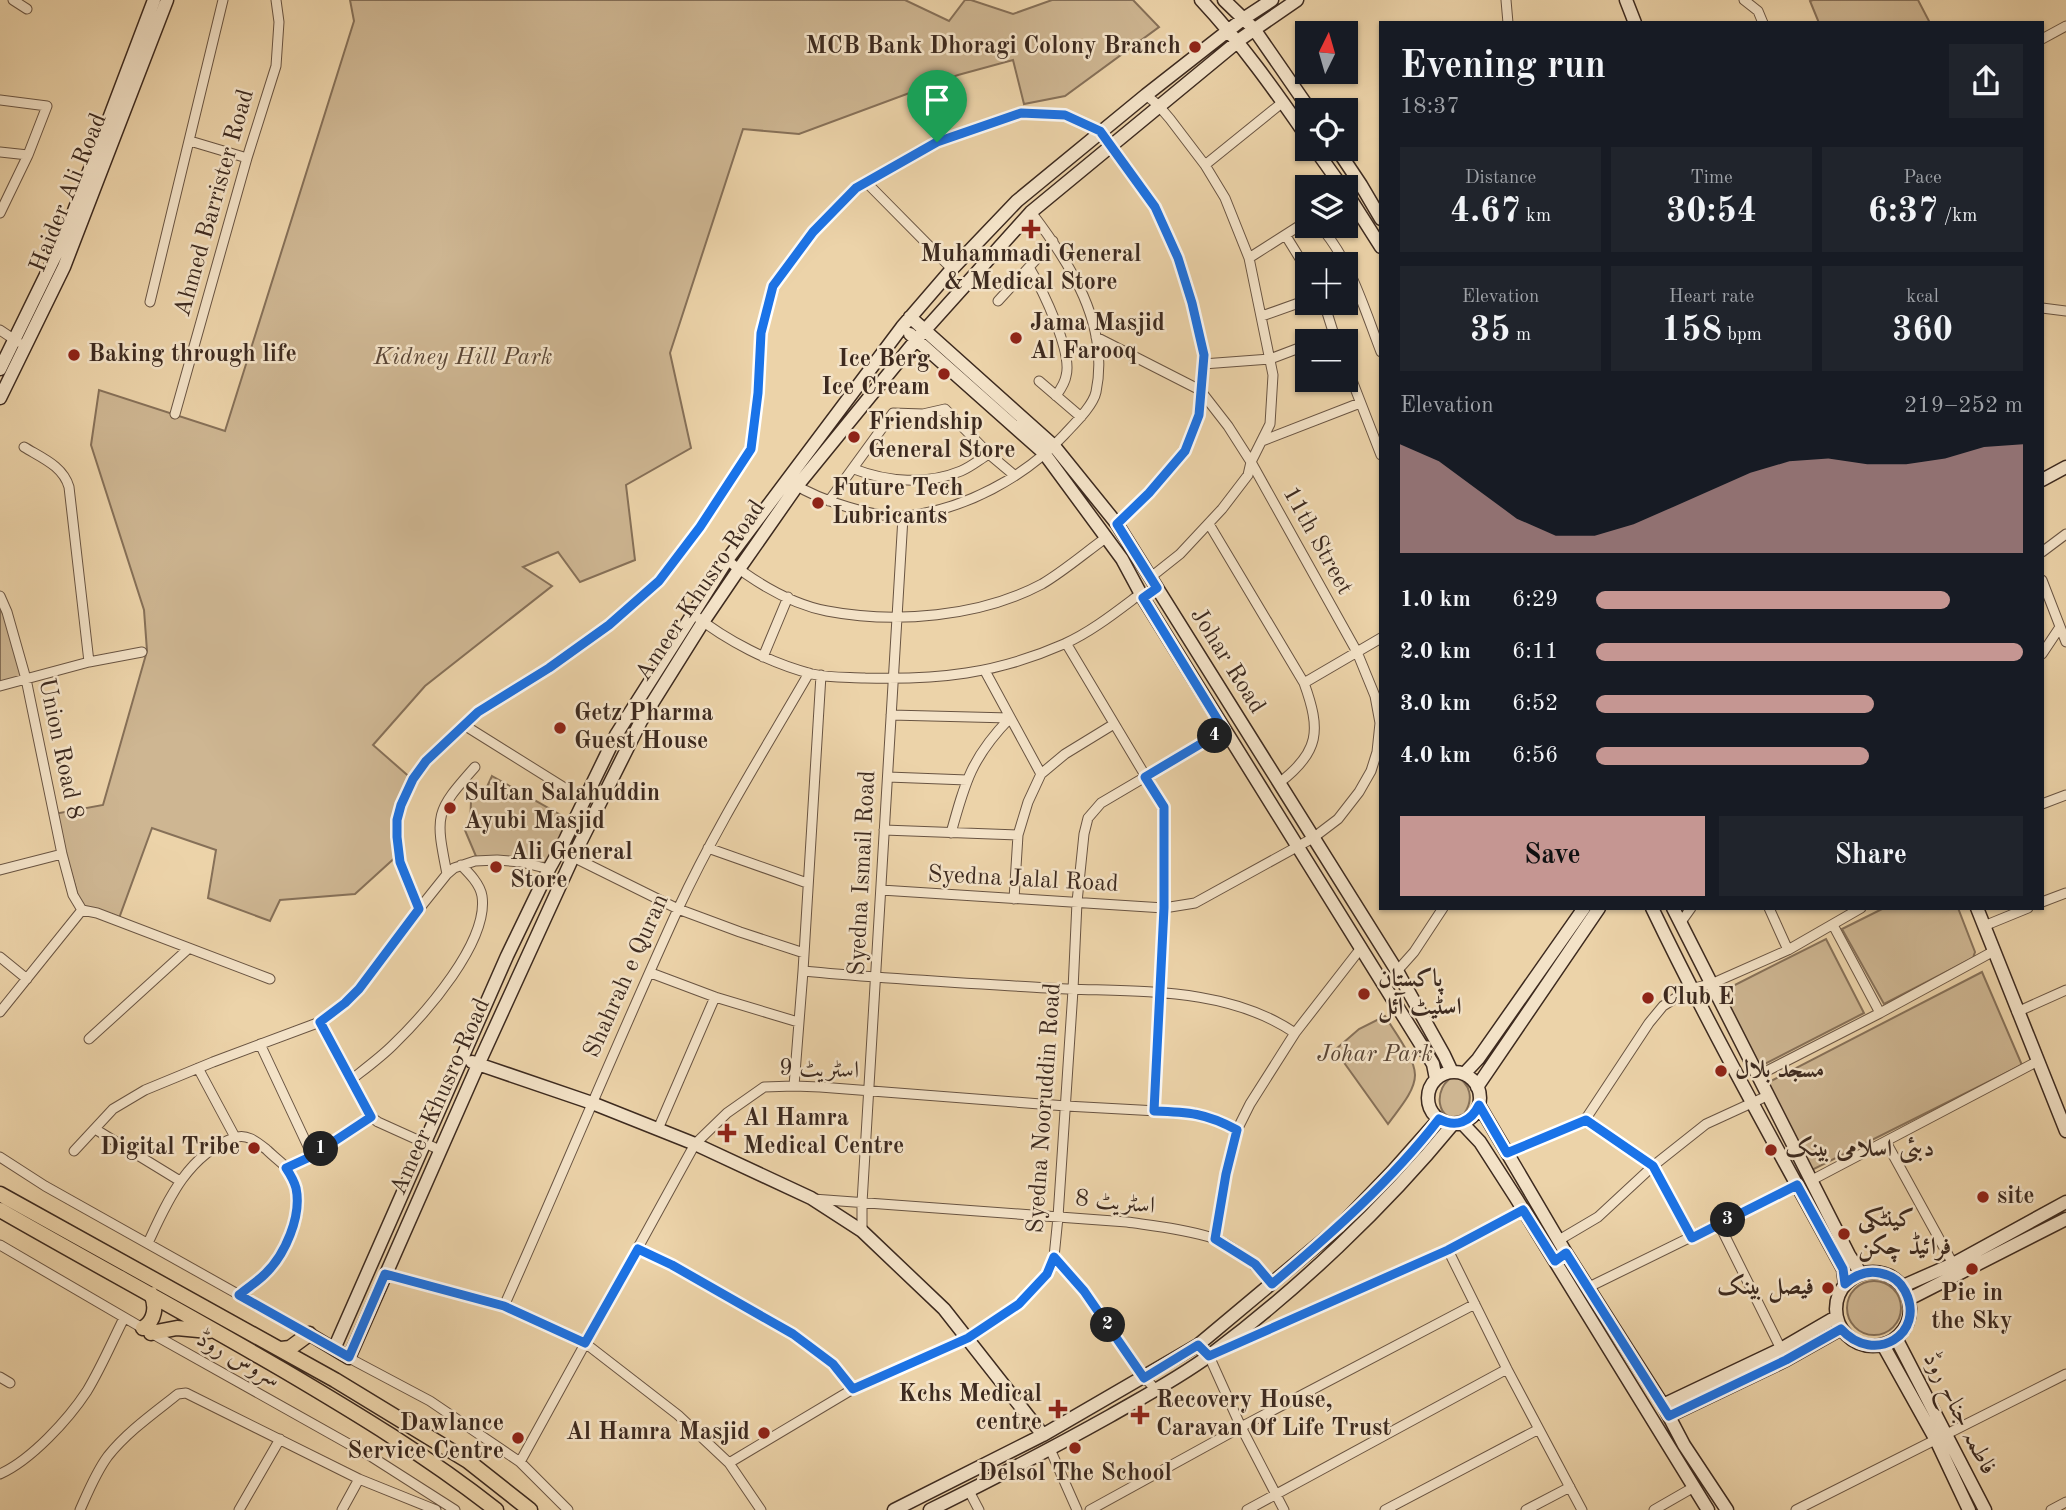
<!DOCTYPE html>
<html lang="en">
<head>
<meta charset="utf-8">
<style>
	:root { --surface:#171b24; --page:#20242c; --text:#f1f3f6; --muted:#9ea1a6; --accent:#c59692 }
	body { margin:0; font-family:"Old Standard TT",Amiri,serif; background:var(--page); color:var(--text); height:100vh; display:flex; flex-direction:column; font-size:26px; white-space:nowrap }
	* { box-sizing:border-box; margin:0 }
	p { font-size:23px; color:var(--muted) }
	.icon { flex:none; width:38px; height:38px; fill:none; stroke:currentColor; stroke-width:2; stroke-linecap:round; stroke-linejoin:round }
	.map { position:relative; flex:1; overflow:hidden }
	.details { position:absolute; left:1379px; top:21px; width:665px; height:889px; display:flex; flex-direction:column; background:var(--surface); border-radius:0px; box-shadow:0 2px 5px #0004 }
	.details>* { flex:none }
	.needle { width:46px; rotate:5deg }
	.buttons { position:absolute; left:1295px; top:21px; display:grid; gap:14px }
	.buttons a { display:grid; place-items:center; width:63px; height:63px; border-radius:0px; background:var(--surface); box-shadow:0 2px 5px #0004; font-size:35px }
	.pin { position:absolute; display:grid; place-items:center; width:60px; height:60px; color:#fff; margin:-72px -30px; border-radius:50% 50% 50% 0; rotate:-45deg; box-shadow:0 0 7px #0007 }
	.pin .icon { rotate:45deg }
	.km { position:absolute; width:35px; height:35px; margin:-18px; border-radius:50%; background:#222; color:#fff; font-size:19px; line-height:35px; text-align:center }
	.round { display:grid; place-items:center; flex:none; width:74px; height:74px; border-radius:0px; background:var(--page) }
	.summary { display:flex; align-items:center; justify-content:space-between; height:119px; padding:0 21px }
	h1 { font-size:38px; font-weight:700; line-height:52px }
	.figures { display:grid; grid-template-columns:repeat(3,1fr); gap:10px; height:119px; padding:7px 21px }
	.figures div { display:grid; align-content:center; border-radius:0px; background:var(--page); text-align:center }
	.figures b { font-size:35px; font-weight:700 }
	.figures small { font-size:19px; font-weight:400 }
	.figures p { font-size:19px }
	.chart { height:196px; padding:14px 21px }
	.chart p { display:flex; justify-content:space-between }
	.chart svg { width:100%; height:126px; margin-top:7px; fill:var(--accent); opacity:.7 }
	.primary-button { display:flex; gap:14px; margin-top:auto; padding:14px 21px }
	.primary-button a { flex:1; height:80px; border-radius:0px; background:var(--accent); color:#111; font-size:28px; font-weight:700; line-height:80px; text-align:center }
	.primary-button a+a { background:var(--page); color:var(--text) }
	ul { padding:0 21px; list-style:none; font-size:23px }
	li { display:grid; grid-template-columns:112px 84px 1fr; align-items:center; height:52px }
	li i { height:18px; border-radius:9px; background:var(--accent) }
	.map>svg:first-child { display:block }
	.green { fill:#ceb692; stroke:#867058; stroke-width:2 }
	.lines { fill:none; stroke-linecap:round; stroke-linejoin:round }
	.street-casing { stroke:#695442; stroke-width:11 }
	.secondary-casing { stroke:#3d2a1f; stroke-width:15 }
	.primary-casing { stroke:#3d2a1f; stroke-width:17 }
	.street { stroke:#f3e2c7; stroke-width:9 }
	.secondary { stroke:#f3e2c7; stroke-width:12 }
	.primary { stroke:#ecd3a9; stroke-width:14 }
	.route-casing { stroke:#fff; stroke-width:14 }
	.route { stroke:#1a73e8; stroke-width:9 }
	.poi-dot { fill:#8f2418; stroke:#f3e2c7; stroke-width:2.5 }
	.labels { text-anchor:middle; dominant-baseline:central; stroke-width:5; stroke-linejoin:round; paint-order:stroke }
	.poi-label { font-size:24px; font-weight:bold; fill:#3d2a1f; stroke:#f3e2c7; text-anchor:start }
	.street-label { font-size:24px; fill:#3d2a1f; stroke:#f3e2c7 }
	.park-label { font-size:24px; font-style:italic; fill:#5a4636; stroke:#f3e2c7 }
</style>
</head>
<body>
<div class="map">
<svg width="2066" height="1510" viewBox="0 0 2066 1510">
	<rect width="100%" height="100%" fill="#ecd3a9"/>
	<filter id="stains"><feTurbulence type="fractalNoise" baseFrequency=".00286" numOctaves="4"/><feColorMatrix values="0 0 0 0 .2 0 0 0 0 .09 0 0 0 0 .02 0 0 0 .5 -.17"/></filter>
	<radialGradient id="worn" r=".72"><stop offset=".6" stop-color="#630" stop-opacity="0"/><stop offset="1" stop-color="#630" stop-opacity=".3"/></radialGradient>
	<path class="green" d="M350,0h555l44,21 16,-21h6l42,14 39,-14h81l26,27 -94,69 -41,8 -11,-44 -55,15 -159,59 -56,-5 -73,224 21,95 -65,37 9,75 -55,22 -22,-30 -35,15 29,19 -127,100 -52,59 40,35 -16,40 2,34 -44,40 -75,6 -10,21 -62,-23 8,-48 -64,-22 -34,93 -36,-11 -28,-96 49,-9 44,-154 -3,-41 -53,-165 8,-55 126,41 129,-410z
		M1813,0h105l12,23h-111l-9,-22z
		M0,596l26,83 -26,7z
		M492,776l81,46 -24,47 -71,-8 -14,-33h6l1,-27 12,-12h3z
		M1884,908h74l17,44 -2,6 -89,46 -42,-75z
		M1826,939l38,74 -105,54 -38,-75z
		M1982,972l40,93 -214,107 -43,-88z
		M1385,1016c9,15 30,42 30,59 0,17 -18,36 -27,49l-53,-74 24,-21z
		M1455,1076c16,7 19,24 9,38 -28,15 -33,-29 -9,-38z
		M1847 1308a27 27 0 1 1 54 0a27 27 0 1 1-54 0Z"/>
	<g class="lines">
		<g class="street-casing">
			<path id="street" d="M13,0l14,9
				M1506,0l2,23
				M1744,0l14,11 5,12
				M2042,39l24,-13
				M1146,95l12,10 12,14 35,46 20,33 24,60 24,117 -3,49 -19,38 -3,13 -26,34 -42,45 -29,23
				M0,100l47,6 -19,49 -28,58
				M190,141l57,17
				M0,152l28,3
				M1205,165l78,-63
				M866,182l86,87
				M1320,226c31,36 44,82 61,126
				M1286,236l21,34
				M1249,258l58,-37
				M1029,267c13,22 44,85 37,109 -1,7 -6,14 -10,20
				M998,301l55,-60
				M150,302l73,-302
				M1324,303l12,38
				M2042,308l24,3
				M1262,316l45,-16
				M0,330l18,12
				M1318,341l16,-6
				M1203,364l67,-5 37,-14
				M1346,365l35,90
				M1039,381l42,36
				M175,414l72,-256 29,-92 3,-44 -3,-22
				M1262,441l98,-38
				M24,447c18,11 39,19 45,40l20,175
				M854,469c33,13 73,16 107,2 10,-4 19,-12 28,-17
				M794,484c25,16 82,35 112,32 58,-6 119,-39 158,-81 10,-11 29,-29 32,-43 14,-67 -26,-129 -65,-180
				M829,501l64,-88 30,1 22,-5 44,45 25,21
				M1209,524l95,159c17,47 16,69 -25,100
				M2042,552l24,-18
				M727,560c28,22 64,44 100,51 68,13 153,6 215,-27 22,-13 44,-32 65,-47
				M2042,580l24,62
				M0,596l7,16 19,67 36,175 11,41 9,15
				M693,614c34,27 77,49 119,60 17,4 36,3 53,4 73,2 131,-4 199,-34 27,-12 52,-32 76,-50
				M1066,643l98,164v101l-10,203
				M2042,654l18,-27
				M763,657l25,-60
				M985,671l56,103
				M1304,683l77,-45
				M0,686l89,-24 53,-10
				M891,715l119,3
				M464,725l120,75
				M888,777l79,3
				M2042,804l24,-9
				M884,830l134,5
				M951,833c14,-51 21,-76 59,-115
				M708,848l99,35
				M573,857l105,52 62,23 64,21
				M0,870l62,-16
				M447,874c-12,-60 -12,-62 28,-107
				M881,890l283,18 31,-5 118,-65 25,-19 21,-27 12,-21 6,-19 3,-29 -5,-27 -18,-44 -106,-190 -23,-36 -28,-36 -104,-53
				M1014,899l4,-64 10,-33 13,-28 24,-20 49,-30
				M2042,902l24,-9
				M1769,908l19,42
				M419,909l-19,-47 -3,-25v-17l4,-15 12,-25 13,-19 52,-49 71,-44 60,-43 50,-44 41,-54 51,-78 7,-56 3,-60 12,-47 40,-54 43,-44 81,-46 84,-29 44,2 35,16 55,76 23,51 14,45 12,52 -5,60 -14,36 -36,42 -32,31
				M82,910l15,3 173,66
				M1681,922l10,-14
				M1833,925l47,88
				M1984,926l44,-18
				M0,957l27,22
				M803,971c82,8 163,12 244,17 83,5 176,-4 248,45
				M1397,971l17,-19 29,-44
				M651,973l64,24 83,25
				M0,1012l82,-102
				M2017,1012l49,-22
				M320,1022l51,95 7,5 62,28
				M89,1039l99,-90
				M260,1044l52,111
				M198,1068l37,69
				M1757,1076l123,-63 114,-62
				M352,1079c14,-11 29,-22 41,-34 32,-31 96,-103 89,-149 -2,-12 -13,-23 -21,-31
				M794,1086l9,-115 18,-296
				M1585,1120l68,46 39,72
				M95,1129l85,52
				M658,1129l57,-132
				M1886,1142l67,122
				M74,1151l39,-42 32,-19 68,-28 107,-40 25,-19 14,-14 60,-80 28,-35 7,-6 21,-7 22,-1 24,2 28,7
				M1507,1153l78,-33 64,-97 14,-17 27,-17 21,-5 77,-34 73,-42
				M0,1157l45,29 264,148
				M286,1168l26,-13 59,-38
				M1812,1180l226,-119
				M813,1199l314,23c28,4 58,7 86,16 21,7 45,30 59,46
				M1719,1224l62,125
				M862,1231v-28l41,-686
				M1215,1239l11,-65 11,-44 13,-26 45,-71 66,-85
				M1559,1240l39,-23 55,-51 53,-42 61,-28
				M148,1243c19,-41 39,-88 86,-105 13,-5 23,4 33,12 6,6 14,12 20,18 25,32 3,77 -19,103 -8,10 -20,17 -29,24
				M0,1245l151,88 221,124 83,53
				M638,1249l34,16 121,69 40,30 20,25
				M1448,1250l59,119 75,141
				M1054,1257l30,34 61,87 11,12
				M385,1274l119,32 81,37 93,72 51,48 32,47
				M1589,1287l208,-102
				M504,1306c59,-132 114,-266 174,-397 38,-82 86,-158 131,-236
				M349,1358l81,43 90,61 48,48
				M0,1377l10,6
				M1050,1449l27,61
				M520,1462l175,-318 32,-31 37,-26 30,-1 26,1 246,19 128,7 24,7 19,10
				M729,1463l124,-74 115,-52 51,-32 28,-31 7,-17 4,-40 15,-227 4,-88 7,-68 4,-16 13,-15 124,-73
				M0,1474c31,-14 68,-54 87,-83 14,-23 25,-49 37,-73
				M969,1491l10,19
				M80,1510c8,-18 16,-38 28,-54 19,-24 46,-43 70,-62l8,-1 173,86 77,31
				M239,1510l41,-71
				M342,1510l17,-31
				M1090,1510l151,-83 234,-123
				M1247,1510l260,-141
				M1284,1510l-43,-83 -32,-71 239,-106 75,-40
				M1385,1510l154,-81
				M1526,1510l44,-23
				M1654,1510l40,-23
				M1796,1510l270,-136
				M2051,1510l15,-8"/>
		</g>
		<g class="secondary-casing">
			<path id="secondary" d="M1201,0c40,43 73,89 106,137
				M1224,0l30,29 56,81
				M1626,0l9,23
				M1315,149l27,38
				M1337,149l24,36 20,34
				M1346,192l35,55
				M910,317l144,129 63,78 280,447 47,84 8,17
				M910,334l134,119 78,106 21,39 290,466 3,15
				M0,369l63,-129 91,-240
				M0,398l64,-131 103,-267
				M2042,480l24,-13
				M1652,908c59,123 126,242 191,361l2,15
				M1673,908l176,347 12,19
				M1977,908l89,223
				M472,1062l120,41 103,41 116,54 51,33 82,78 99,126
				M1428 1098a26 26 0 1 1 52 0a26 26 0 1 1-52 0Z
				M1464,1074l14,-15 106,-151
				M1477,1087l122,-179
				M1479,1105l87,148 97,152 21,40 43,65
				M1462,1123l18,19 36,56 192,312
				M1836 1309a37 37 0 1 1 74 0a37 37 0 1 1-74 0Z
				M1903,1286l50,-22 113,-62
				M1909,1299l157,-80
				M309,1334l40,24 129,-293 95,-208 68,-136 62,-99 36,-53 58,-83 119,-146 115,-128 211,-174 55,-38
				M1896,1338l89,172
				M1883,1345l53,95 33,70
				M334,1349l173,-393 42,-87 16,-29 51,-105 111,-175 175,-233 50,-58 65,-68 129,-106 97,-76 29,-19
				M1663,1405l118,-56 55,-32
				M1669,1416l117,-56 55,-31
				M894,1510l149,-75 155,-90 141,-118 53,-55 47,-53
				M930,1510c61,-30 121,-61 180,-94 33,-19 69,-38 100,-61 86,-64 175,-148 243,-231"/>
		</g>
		<g class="primary-casing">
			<path id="primary" d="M0,1194l335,186 133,81 62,49
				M0,1210c94,54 189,105 283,160 73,43 146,87 213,140
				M143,1328c12,-7 14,-22 8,-34
				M151,1333l26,-5 32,3
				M281,1349l9,-1 19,-14"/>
		</g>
		<use href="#street" class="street"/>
		<use href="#secondary" class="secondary"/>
		<use href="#primary" class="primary"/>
	</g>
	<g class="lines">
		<g class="route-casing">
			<path id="route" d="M1021,113l44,2 35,16 55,76 23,51 14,45 12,52 -5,60 -14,36 -36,42 -32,31 40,64 -14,10 81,132 -79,47 19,30v101l-10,203c34,1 52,2 83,19l-11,44 -11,65 40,25 17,20c59,-50 119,-103 167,-165 17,9 32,3 40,-14l28,48 79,-33 67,46 39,72 105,-53 46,84 2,15c10,-9 21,-14 35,-11 11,2 20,8 25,18 22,43 -31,75 -64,38l-55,31 -117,56 -103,-163 -11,8 -32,-51 -75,40 -239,106 -11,-11 -54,33 -60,-87 -30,-34 -7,17 -28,30 -51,34 -115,51 -20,-25 -40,-30 -121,-69 -34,-16 -53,94 -81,-37 -119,-32 -36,83 -110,-62c8,-7 18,-13 26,-21 20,-19 37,-58 31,-86 -2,-7 -6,-14 -10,-20l26,-12 59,-39 -51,-95 25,-19 14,-14 60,-80 -19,-47 -3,-25v-17l4,-15 12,-26 13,-18 52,-49 71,-44 60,-43 50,-44 41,-54 51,-78 7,-56 3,-60 12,-47 40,-54 43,-44 81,-46z"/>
		</g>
		<use href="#route" class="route"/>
	</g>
	<g class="poi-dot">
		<circle cx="1195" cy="47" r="7"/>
		<path d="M1027.5 218.5h7v7h7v7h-7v7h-7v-7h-7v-7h7z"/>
		<circle cx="1016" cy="338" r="7"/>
		<circle cx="74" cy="355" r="7"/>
		<circle cx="944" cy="374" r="7"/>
		<circle cx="854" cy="437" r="7"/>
		<circle cx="818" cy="503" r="7"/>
		<circle cx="560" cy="728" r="7"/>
		<circle cx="450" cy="808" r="7"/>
		<circle cx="496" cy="867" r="7"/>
		<circle cx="1364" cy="994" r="7"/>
		<circle cx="1648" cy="998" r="7"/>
		<circle cx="1721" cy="1071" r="7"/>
		<path d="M723.5 1122.5h7v7h7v7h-7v7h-7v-7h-7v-7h7z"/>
		<circle cx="254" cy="1148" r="7"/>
		<circle cx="1771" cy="1150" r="7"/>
		<circle cx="1983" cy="1197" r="7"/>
		<circle cx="1844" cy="1234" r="7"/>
		<circle cx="1972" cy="1269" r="7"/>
		<circle cx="1828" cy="1288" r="7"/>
		<path d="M1054.5 1398.5h7v7h7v7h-7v7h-7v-7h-7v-7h7z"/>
		<path d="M1136.5 1404.5h7v7h7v7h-7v7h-7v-7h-7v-7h7z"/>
		<circle cx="764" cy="1433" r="7"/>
		<circle cx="518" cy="1438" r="7"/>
		<circle cx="1075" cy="1448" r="7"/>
	</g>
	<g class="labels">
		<g class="poi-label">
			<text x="1181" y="47" text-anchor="end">MCB Bank Dhoragi Colony Branch</text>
			<text x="1031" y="255" text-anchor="middle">Muhammadi General<tspan x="1031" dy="28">&amp; Medical Store</tspan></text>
			<text x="1030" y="324">Jama Masjid<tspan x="1030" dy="28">Al Farooq</tspan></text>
			<text x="88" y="355">Baking through life</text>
			<text x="930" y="360" text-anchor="end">Ice Berg<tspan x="930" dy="28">Ice Cream</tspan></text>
			<text x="868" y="423">Friendship<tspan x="868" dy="28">General Store</tspan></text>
			<text x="832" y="489">Future Tech<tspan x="832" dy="28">Lubricants</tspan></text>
			<text x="574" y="714">Getz Pharma<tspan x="574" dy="28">Guest House</tspan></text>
			<text x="464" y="794">Sultan Salahuddin<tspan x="464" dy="28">Ayubi Masjid</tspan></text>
			<text x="510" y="853">Ali General<tspan x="510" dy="28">Store</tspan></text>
			<text x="1378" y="980">پاکستان<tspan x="1378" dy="28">اسٹیٹ آئل</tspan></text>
			<text x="1662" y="998">Club E</text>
			<text x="1735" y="1071">مسجد بلال</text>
			<text x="743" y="1119">Al Hamra<tspan x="743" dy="28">Medical Centre</tspan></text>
			<text x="240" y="1148" text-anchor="end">Digital Tribe</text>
			<text x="1785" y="1150">دبئی اسلامی بینک</text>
			<text x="1997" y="1197">site</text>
			<text x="1858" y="1220">کینٹکی<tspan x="1858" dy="28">فرائیڈ چکن</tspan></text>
			<text x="1814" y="1288" text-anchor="end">فیصل بینک</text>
			<text x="1972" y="1294" text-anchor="middle">Pie in<tspan x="1972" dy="28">the Sky</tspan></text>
			<text x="1042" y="1395" text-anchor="end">Kchs Medical<tspan x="1042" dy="28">centre</tspan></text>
			<text x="1156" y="1401">Recovery House,<tspan x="1156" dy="28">Caravan Of Life Trust</tspan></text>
			<text x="504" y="1424" text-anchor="end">Dawlance<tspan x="504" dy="28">Service Centre</tspan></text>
			<text x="750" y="1433" text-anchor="end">Al Hamra Masjid</text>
			<text x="1075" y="1474" text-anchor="middle">Delsol The School</text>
		</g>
		<g class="street-label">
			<text transform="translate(69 193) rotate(-68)">Haider Ali Road</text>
			<text transform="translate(215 203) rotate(-74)">Ahmed Barrister Road</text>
			<text transform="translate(1317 541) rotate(61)">11th Street</text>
			<text transform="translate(701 591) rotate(-56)">Ameer Khusro Road</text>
			<text transform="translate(1227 661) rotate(58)">Johar Road</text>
			<text transform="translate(60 749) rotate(78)">Union Road 8</text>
			<text transform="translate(863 873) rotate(-87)">Syedna Ismail Road</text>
			<text transform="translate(1023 880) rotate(3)">Syedna Jalal Road</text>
			<text transform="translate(627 976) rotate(-66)">Shahrah e Quran</text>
			<text transform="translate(819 1070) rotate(2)">اسٹریٹ 9</text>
			<text transform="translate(441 1097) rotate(-66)">Ameer Khusro Road</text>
			<text transform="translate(1045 1108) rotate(-86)">Syedna Nooruddin Road</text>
			<text transform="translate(1115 1203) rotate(6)">اسٹریٹ 8</text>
			<text transform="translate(238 1360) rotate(29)">سروس روڈ</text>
			<text transform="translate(1959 1414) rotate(63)">فاطمہ جناح روڈ</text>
		</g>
		<g class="park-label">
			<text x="463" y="358">Kidney Hill Park</text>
			<text x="1375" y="1055">Johar Park</text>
		</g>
	</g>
	<rect width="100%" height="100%" filter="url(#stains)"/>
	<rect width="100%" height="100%" fill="url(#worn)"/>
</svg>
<div class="buttons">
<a><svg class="needle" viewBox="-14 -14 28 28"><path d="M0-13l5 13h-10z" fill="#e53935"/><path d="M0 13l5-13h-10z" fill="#9ea1a6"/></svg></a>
<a><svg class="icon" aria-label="locate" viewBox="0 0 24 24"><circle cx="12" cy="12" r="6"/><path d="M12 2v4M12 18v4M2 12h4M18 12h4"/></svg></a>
<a><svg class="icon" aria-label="layers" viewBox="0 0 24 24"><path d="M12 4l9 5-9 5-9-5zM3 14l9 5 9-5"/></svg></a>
<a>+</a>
<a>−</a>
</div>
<div class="pin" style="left:937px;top:142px;background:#1e9e55"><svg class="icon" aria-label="arrive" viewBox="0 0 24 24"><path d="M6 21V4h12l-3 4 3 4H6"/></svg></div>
<b class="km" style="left:321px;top:1149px">1</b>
<b class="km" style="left:1108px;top:1325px">2</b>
<b class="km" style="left:1728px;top:1220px">3</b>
<b class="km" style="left:1215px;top:736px">4</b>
<section class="details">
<div class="summary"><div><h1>Evening run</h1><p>18:37</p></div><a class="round"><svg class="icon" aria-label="share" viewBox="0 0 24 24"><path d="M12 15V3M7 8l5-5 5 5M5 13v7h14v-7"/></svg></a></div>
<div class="figures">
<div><p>Distance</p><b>4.67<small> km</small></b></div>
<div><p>Time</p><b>30:54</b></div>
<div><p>Pace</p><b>6:37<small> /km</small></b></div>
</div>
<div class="figures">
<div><p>Elevation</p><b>35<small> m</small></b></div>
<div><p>Heart rate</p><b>158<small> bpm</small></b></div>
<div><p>kcal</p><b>360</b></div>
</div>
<div class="chart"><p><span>Elevation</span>219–252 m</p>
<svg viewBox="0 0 160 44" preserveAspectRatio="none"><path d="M0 44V6L10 12L20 22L30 32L40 38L50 38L60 34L70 28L80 22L90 16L100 12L110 11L120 13L130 13L140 11L150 7L160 6V44z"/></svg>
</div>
<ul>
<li><b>1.0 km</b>6:29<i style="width:83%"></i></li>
<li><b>2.0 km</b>6:11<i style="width:100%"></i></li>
<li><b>3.0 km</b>6:52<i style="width:65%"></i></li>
<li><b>4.0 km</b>6:56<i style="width:64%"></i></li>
</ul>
<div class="primary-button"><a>Save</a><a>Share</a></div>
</section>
</div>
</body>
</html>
